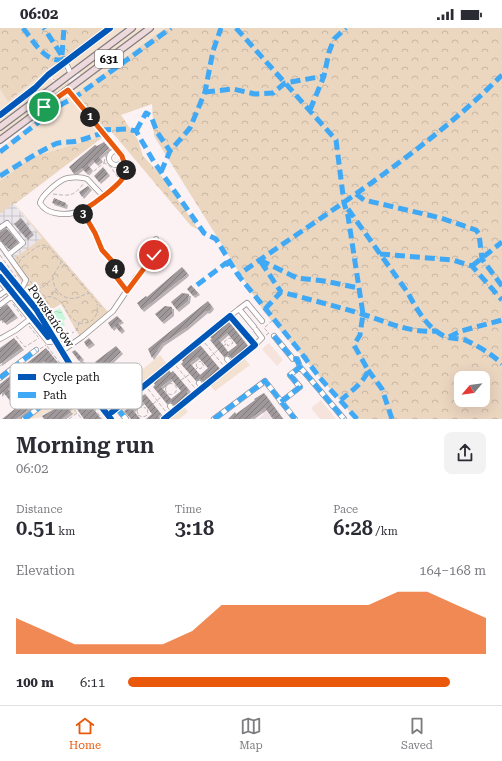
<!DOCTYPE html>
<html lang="en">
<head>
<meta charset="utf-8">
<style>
	:root { --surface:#fff; --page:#f2f2f3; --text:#2b2b33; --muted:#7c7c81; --line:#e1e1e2; --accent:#ea580c }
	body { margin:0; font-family:"Roboto Serif",serif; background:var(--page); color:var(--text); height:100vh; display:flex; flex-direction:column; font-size:15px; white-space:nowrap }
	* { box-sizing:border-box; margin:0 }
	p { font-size:13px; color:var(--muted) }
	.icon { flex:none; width:22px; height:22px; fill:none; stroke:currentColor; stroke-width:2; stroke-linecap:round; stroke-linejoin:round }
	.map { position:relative; height:391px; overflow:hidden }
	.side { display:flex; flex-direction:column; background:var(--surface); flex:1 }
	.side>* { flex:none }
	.needle { width:26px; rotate:241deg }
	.controls { position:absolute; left:454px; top:343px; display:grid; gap:8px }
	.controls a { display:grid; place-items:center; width:36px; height:36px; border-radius:8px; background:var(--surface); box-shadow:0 4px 16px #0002; font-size:20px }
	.pin { position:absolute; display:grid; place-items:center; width:34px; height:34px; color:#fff; margin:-17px; border:2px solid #fff; border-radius:50%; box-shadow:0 1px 4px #0007 }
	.km { position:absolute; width:20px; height:20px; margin:-10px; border-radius:50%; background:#222; color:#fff; font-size:11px; line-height:20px; text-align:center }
	.round { display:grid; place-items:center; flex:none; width:42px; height:42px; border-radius:8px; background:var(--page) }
	.overview { display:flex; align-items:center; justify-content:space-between; height:68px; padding:0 16px }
	h1 { font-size:22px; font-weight:600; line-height:30px }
	.metrics { display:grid; grid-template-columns:repeat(3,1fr); gap:6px; height:68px; padding:4px 16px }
	.metrics div { display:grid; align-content:center }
	.metrics b { font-size:20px; font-weight:600 }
	.metrics small { font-size:11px; font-weight:400 }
	.metrics p { font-size:11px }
	.chart { height:112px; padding:8px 16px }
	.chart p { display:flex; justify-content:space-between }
	.chart svg { width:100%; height:72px; margin-top:4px; fill:var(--accent); opacity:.7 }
	ul { padding:0 16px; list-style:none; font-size:13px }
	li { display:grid; grid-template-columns:64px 48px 1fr; align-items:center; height:30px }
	li i { height:10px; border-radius:5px; background:var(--accent) }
	.status { display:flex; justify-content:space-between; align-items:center; height:28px; padding:0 20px; background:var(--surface); direction:ltr }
	.status svg { height:11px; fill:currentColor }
	.menu { display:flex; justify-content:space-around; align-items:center; height:56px; border-top:1px solid var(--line); background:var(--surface); font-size:11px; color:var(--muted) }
	.menu a { display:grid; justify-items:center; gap:2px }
	.menu .current { color:var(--accent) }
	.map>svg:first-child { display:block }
	.industrial { fill:url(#industrial-grid) }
	.grass { fill:#f3e1d2 }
	.forest { fill:url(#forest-crowns); fill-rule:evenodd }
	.park { fill:url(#park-tufts) }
	.pitch { fill:#f6e4dc }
	.plaza { fill:#f0e2e6 }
	.water { fill:url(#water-ripples) }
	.building { fill:url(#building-hatch); fill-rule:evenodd; filter:url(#shadow) }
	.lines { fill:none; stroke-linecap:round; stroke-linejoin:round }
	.minor-casing { stroke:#959192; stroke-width:6 }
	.major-casing { stroke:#827e7f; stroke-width:8 }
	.path { stroke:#b8b6b7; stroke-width:1; stroke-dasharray:4 2; stroke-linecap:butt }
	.minor { stroke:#fffdfd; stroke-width:4.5 }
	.major { stroke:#edd8dc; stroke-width:5.5 }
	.quiet { stroke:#3fa9f5; stroke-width:5; stroke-dasharray:10 5; stroke-linecap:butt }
	.cycleway-casing { stroke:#fff; stroke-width:8 }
	.cycleway { stroke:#0057b8; stroke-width:6 }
	.route-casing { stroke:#fff; stroke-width:8 }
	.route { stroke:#ea580c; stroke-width:5 }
	.labels { text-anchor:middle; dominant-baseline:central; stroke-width:4; stroke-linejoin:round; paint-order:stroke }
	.shield { fill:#fff; stroke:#565656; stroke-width:1 }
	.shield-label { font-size:11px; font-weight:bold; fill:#0e0e0e }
	.street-label { font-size:12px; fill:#0e0e0e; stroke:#fff }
	.key { fill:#fff; stroke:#b7b7b7; stroke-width:1 }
	.key-label { font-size:11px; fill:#0e0e0e }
</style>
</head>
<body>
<div class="status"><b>06:02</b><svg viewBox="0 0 49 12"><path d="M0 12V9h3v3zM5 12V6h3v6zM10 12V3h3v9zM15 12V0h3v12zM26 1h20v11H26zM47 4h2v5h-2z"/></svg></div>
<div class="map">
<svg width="502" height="391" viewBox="0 0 502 391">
	<defs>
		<pattern id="industrial-grid" width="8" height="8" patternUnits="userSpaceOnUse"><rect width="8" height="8" fill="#eae6eb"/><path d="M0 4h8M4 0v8" fill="none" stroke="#c8c4c8"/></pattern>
		<pattern id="forest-crowns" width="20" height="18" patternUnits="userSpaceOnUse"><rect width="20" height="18" fill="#ebd6c0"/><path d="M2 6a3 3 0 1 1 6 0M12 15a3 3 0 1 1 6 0" fill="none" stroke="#c8b6a4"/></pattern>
		<pattern id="park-tufts" width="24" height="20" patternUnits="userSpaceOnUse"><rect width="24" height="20" fill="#f3e1d2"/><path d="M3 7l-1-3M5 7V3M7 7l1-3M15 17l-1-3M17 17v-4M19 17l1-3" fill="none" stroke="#cfc0b3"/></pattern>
		<pattern id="water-ripples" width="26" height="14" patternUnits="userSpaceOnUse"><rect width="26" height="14" fill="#c8f7db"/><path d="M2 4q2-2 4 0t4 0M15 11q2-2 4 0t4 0" fill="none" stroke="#abd3bb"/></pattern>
		<pattern id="building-hatch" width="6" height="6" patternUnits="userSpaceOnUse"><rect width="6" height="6" fill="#9f989a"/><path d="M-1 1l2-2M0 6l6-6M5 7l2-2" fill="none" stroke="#807a7c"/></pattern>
		<filter id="shadow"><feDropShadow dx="2" dy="2" stdDeviation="0" flood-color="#0004"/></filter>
	</defs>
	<rect width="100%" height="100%" fill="#fcf2f4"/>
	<path class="industrial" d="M13,175l29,35 -33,24 -9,-11v-37z"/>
	<path class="grass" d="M112,0h15l-56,41 -5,-6z
		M137,0h8l-64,48 -3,-4z
		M155,0h10l-90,67 -2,-4 2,-3z
		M63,32v2l-28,25 -35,26v-24l8,13 41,-34z
		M64,36l2,10 -10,8 -5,-7z
		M49,48l5,7 -54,40v-7l35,-26z
		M67,52l4,4 -71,53v-7z
		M65,69h6l30,35 -1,5 -68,20 -32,24v-32z
		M19,266l13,15 -4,3 -12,-17z
		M34,283l17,29 -21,-26z
		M49,284l11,19 7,-3 -6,3 7,12 -2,5 -4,-6 1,-4z
		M160,327l7,9 -57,46 -7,-9z
		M61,365l15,20 -6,4 2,-3 -12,-15 -3,3 1,2 -3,2 1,2 -14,7 1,2 -16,2z"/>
	<path class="forest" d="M0,0h108l-36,27 -23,13 -41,34 -8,-13z
		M165,0h337v391h-146l-92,-107 -110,-176 -2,-32 -31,11 17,25 5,16 16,17 40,57 -8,-4 -80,-95 -96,73 94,109 -29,24 -19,-33 -14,8 -4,-1 -23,-31 -11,-18 33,-24 -28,-35 -14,11v-33l32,-24 68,-20 1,-5 -14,-16 4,-3 -15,-19zM461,350h22v22h-22z"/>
	<path class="park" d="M243,329l7,8 -35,26 -5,-6z
		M183,378l5,6 -9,7h-12z"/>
	<path class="pitch" d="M269,315l14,17 -6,6 -15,-17z
		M321,372l15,19h-16l-9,-11z"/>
	<path class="plaza" d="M265,379l8,12h-15l6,-5 -3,-4z"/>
	<path class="water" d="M60,280l6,11 -3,2 2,4 -4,2 -9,-14z"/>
	<path class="building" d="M104,114l5,6 -10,9 2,3 -5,4 -3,-4 -5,5 3,4 -5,4 -4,-5 -8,6 -5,-7 26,-22 2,1z
		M103,139l5,7 -9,8 -5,-6z
		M88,158l2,2 -8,9 -3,-5z
		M54,170l12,5 -1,4 -13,-4z
		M21,190l11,15 -6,5 -12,-14z
		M6,200l12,14 -7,6h-3l-8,-8v-8z
		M182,239l5,6 -1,2 -44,35 -5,-7 9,-7 1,1z
		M191,257l7,8 -5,3 -6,-7z
		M182,265l7,1 -1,7 -11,9 -6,-8z
		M208,273l4,6 -2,3 -3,2 -1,-1 -20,17 -24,16 -10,14 -4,-9z
		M7,276l9,12 -11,7 -3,-3 -2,1v-12z
		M165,278l7,1v7l-10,8 -7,-8z
		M117,288l5,5 -4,2 5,6 -3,3 -5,-6 -3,3 -4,-6z
		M229,294l19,24 -16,13 -4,-4 -4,2 -14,-17 2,-1 -2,-2zM227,305l10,12 -9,7 -9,-12z
		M14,310l8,10 -22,16v-16z
		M89,310l4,5 -6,4 -3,-5z
		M200,317l20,24 -17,13 -3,-3 -4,2 -15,-17 2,-2 -1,-2zM198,329l10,11 -8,7 -10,-12z
		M116,318l5,6 -16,15 -4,-3 -2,2 -4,-4z
		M46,320l24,30 -54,41h-14l14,-11 -13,-16 -3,3v-11zM44,333l12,16 -36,28 -12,-16z
		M75,322l7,8 -3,3 -7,-9z
		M169,342l2,3 2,-2 16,19 -2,2 1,2 -14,12 -3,-4 -4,2 -14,-17 2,-2 -1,-2zM171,351l10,12 -10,8 -10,-12z
		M73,359l5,7 3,-1 20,26h-17l-10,-14 -6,4 3,3 -9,7h-18l-2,-3 14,-8 -1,-2 11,-8 -3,-3z
		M264,365l19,26h-10l-8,-11 -15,11h-22l7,-7 1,2 19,-14 -1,-1z
		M140,366l2,2 3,-2 16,20 -3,2 2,3h-14l6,-5 -9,-12 -10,8 7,9h-9l-7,-8 3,-2 -2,-3z"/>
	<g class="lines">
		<g class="minor-casing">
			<path id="minor" d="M64,31l7,15
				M68,62l51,63
				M109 130a7 7 0 1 1 14 0a7 7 0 1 1-14 0Z
				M103,168l-16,-17c-5,-2 -13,-2 -19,-1 -8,1 -27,18 -28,25 3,5 9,9 15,10 28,6 46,-16 66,-32 6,-8 5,-13 1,-22
				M82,183l13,22 7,17 11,12 4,17 10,12
				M0,200l7,-5 16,20 -15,12
				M0,216l26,36 -3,6 -12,9
				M0,237l36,44 41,67 34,43
				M0,253l48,61 8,-1
				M0,267l7,-5
				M0,277l12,-9
				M239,281l8,-6 15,18
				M230,288l9,-7 15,18
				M274,308l19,23h4l3,8
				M0,311l16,-9 14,-11
				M255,317l7,-7 -6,-8
				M62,323l20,-14 31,-26 23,-34 17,-18 3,-20
				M227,331l4,5
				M83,337l2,2
				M0,350l36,-28
				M199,355l4,5
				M281,374l19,-15 -10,-12 10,-8 44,52
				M170,378l4,5
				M117,380l9,11
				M108,387l122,-99 25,29 -91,74
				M24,391l43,-33
				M214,391l51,-38 30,38"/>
		</g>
		<g class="major-casing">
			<path id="major" d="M0,99l132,-99
				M0,112l150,-112"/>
		</g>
		<path class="path" d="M49,46l5,6
			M104,135l2,-9 4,-4
			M89,147l15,-12 5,2 9,12
			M53,166c17,2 20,3 31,-11
			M0,227l16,22
			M62,233l-9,15c-1,13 10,25 23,22 5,-1 8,-4 13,-5
			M19,235l2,-5c10,-4 15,-16 27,-12l53,61
			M30,253l14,15c27,2 16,18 35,27l-2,7 -5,3
			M37,261l6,-2 9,-8
			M52,267v-3l4,-2
			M42,275l2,9
			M13,276l10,14
			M40,277l6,-8
			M42,283l5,1 16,26 -1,4
			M79,295c13,2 20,-7 18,-19
			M29,298l9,11
			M266,307l3,-2 -5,-5 10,-9
			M16,308l9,11 14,-9
			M205,315l18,22
			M227,316l1,2 5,-3 -2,-3
			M47,318l43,57
			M223,318l3,-2 -2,-2 5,-4 3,1
			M40,321l6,-4
			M210,329l8,-7
			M0,338l24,-18
			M176,338l19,22
			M197,339l-1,-2 4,-4 2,2 1,-1
			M195,342l3,-3 2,2 4,-3 -2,-3
			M181,352l9,-6
			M165.5 361a5.5 5.5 0 1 1 11 0a5.5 5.5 0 1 1-11 0Z
			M148,361l18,23
			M63,367l14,18
			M90,375l12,16
			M153,376l8,-7
			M138,386l-1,-3 3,-4 6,1
			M67,387l2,3
			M138,387l4,2 4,-1 2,-3 -1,-4
			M69,391l8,-6 5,6"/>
		<use href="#minor" class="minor"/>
		<use href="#major" class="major"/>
		<path class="quiet" d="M23,0c9,11 23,37 41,31l-20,-31
			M236,0l100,112 8,63 4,13 15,98 -3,21 -6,10 14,25c-3,12 -17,21 -27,30
			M62,27l2,-27
			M205,64l28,-3 22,5 18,-1 12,-10 39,-7
			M310,82l14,-34 5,-24 5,-13 12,-11
			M101,102l26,-1 9,2 18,31 50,71 12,6 22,36
			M136,103l10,-18 5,3 6,16 13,19
			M0,124l62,-48 12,-6 97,-70
			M161,144l9,-21 20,-23 15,-36 8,-41 8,-23
			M0,148c18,-11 35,-22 53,-31 8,-4 16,-2 24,-4 9,-2 17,-6 27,-8
			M356,166l8,6 77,18 35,12 3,4 3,25 20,27
			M348,181l60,84c8,15 19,35 36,43 6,3 14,2 21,4 13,6 27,14 37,24
			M380,226l73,6 19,6 30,34
			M260,232l37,18 27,3 35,7
			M261,234l20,30
			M472,238l30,-24
			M197,257l29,-22 7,5
			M265,281l16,-17c27,7 54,14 81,22 26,8 46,19 74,17
			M274,308l19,23h4l3,8
			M449,309l12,-6 41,-11
			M368,342l14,19 10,30
			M0,350l36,-28
			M281,374l19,-15 -10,-12 10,-8 44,52
			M117,380l9,11
			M24,391l43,-33
			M214,391l51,-38 30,38
			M357,391l-37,-41 -21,-28 -61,-75c90,-63 186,-122 264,-200"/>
		<g class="cycleway-casing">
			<path id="cycleway" d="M0,87l35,-27 13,-13 62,-47
				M0,237l36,44 41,67 34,43
				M0,249l48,60
				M112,384l118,-96 25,29 -91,74"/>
		</g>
		<use href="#cycleway" class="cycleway"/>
	</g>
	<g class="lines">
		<g class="route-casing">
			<path id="route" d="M44,79l24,-17 54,66c1,5 5,10 4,16 -2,11 -34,33 -44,39l13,22 7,17 11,12 4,16 10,13 27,-36"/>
		</g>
		<use href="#route" class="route"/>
	</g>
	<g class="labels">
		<rect class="shield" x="95" y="22" width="28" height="18" rx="3"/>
		<g class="shield-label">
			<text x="109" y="31">631</text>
		</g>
		<g class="street-label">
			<text transform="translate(51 288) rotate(56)">Powstańców</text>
		</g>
	</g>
	<rect x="10" y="335" width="132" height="46" rx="6" class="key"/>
	<rect x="18" y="346" width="18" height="6" fill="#0057b8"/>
	<rect x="18" y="364" width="18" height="6" fill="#3fa9f5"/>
	<g class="key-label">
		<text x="43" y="353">Cycle path</text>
		<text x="43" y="371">Path</text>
	</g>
</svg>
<div class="controls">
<a><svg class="needle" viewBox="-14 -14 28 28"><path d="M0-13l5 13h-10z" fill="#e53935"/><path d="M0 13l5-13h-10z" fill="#7c7c81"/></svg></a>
</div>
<div class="pin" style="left:44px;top:79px;background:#1e9e55"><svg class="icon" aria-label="arrive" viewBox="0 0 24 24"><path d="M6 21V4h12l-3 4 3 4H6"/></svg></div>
<div class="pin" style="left:154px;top:227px;background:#d93025"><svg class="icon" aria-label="check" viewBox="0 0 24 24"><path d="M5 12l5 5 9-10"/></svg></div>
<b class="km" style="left:90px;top:89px">1</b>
<b class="km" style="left:126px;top:142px">2</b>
<b class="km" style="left:83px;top:186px">3</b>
<b class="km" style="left:115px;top:241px">4</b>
</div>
<section class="side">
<div class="overview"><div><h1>Morning run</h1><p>06:02</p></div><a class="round"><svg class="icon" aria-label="share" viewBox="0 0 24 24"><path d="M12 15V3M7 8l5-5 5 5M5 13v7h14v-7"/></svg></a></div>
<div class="metrics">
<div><p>Distance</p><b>0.51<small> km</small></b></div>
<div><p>Time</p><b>3:18</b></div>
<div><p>Pace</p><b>6:28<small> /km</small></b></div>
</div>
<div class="chart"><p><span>Elevation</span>164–168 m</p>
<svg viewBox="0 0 160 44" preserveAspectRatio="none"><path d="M0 44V22L10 30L20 38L30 38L40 38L50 38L60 30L70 14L80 14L90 14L100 14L110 14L120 14L130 6L140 6L150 14L160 22V44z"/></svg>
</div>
<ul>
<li><b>100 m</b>6:11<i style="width:90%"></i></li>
</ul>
</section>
<nav class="menu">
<a class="current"><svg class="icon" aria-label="home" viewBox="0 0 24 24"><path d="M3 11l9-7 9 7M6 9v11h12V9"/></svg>Home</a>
<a><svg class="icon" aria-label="map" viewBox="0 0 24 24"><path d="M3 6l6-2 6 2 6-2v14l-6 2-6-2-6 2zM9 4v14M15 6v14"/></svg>Map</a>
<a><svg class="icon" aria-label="saved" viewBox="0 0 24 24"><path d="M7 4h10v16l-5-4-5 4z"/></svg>Saved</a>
</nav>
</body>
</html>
